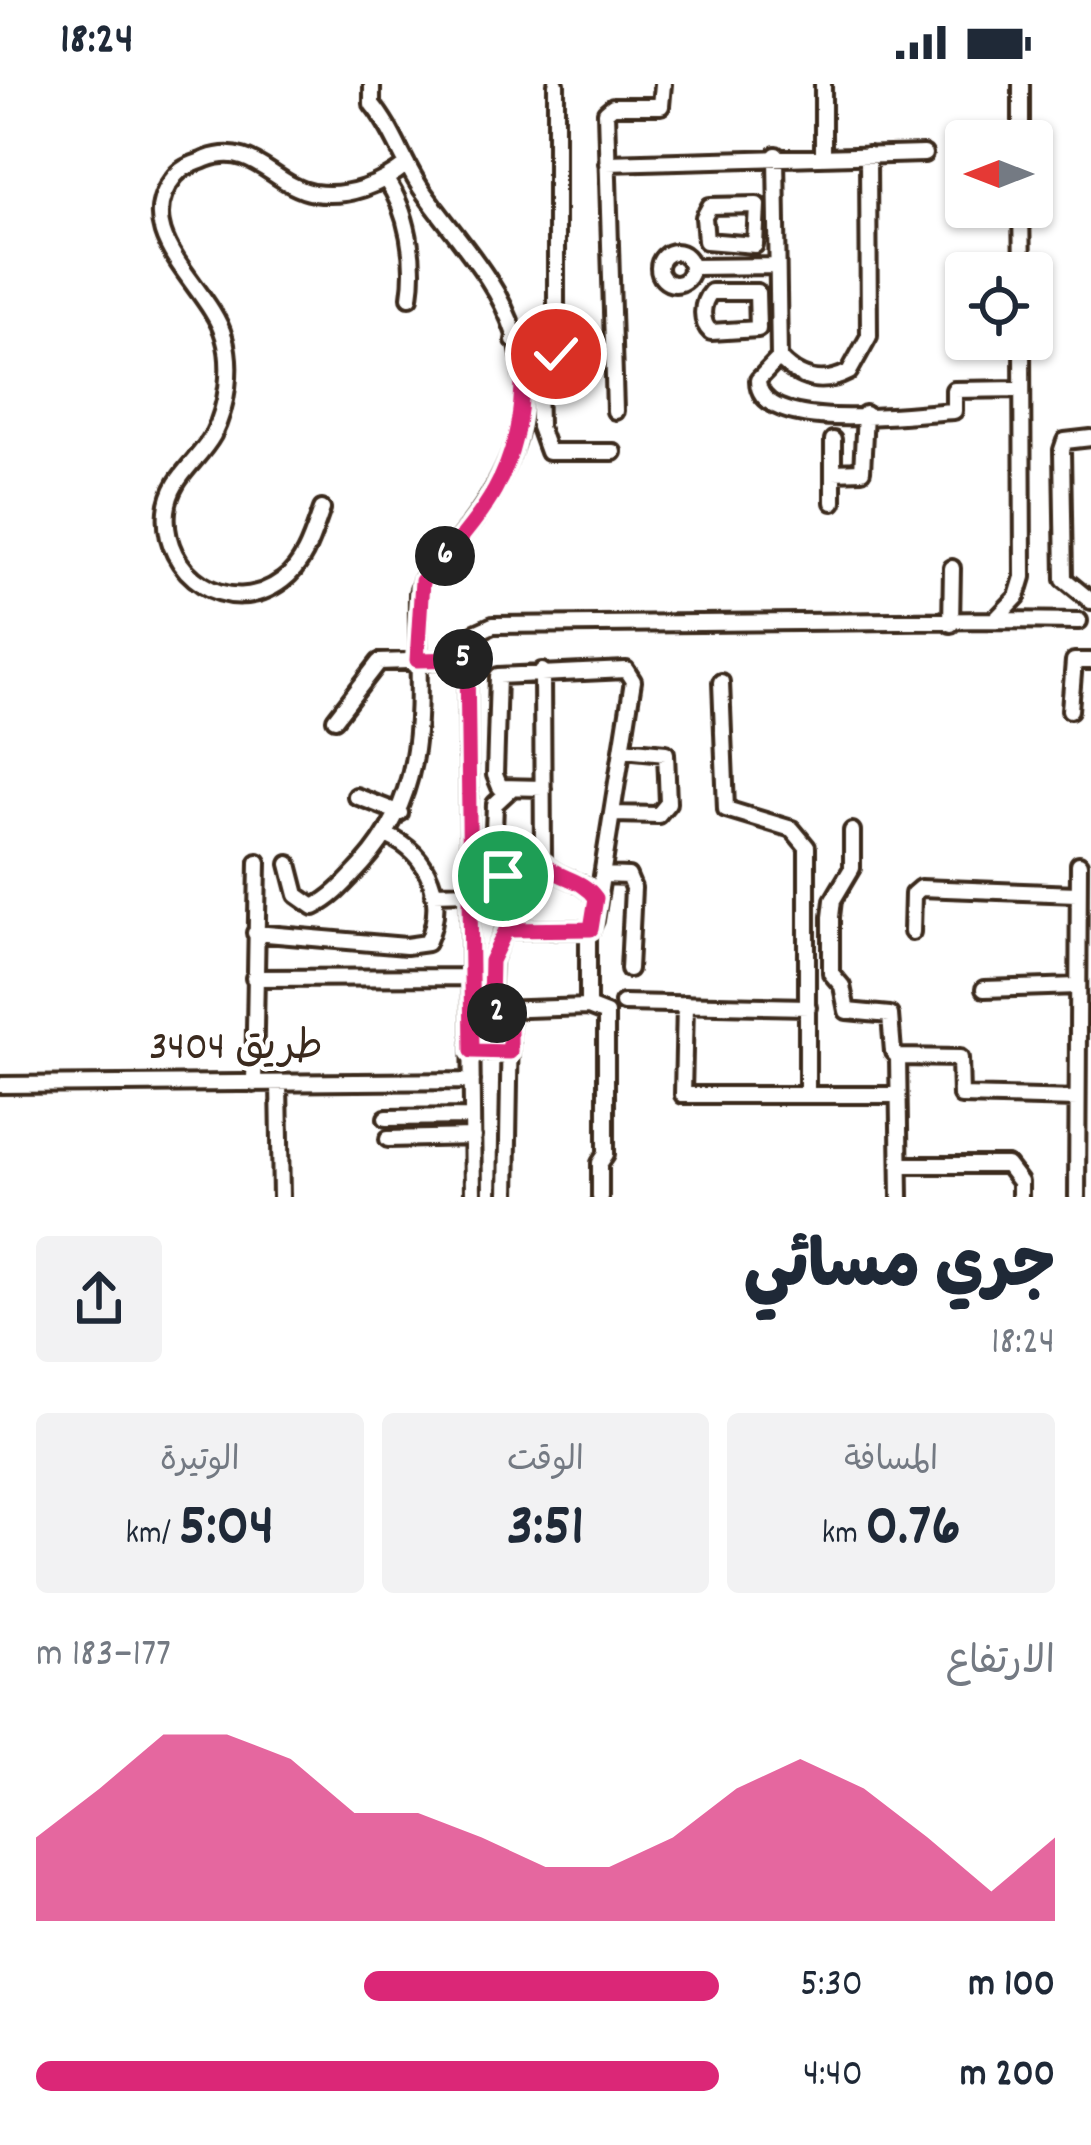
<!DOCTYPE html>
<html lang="ar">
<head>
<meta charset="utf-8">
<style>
	:root { --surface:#fff; --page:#f2f2f3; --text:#1f2937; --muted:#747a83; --accent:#db2777 }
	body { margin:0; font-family:Dekko,"Playpen Sans Arabic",sans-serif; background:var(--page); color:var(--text); direction:rtl; height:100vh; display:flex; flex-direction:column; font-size:45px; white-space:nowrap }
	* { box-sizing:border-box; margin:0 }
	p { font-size:39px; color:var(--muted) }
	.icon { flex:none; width:66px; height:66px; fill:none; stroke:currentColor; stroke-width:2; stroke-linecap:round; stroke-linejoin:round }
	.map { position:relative; height:1113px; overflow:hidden; direction:ltr }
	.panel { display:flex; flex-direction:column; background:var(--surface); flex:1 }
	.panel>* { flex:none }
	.needle { width:78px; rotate:270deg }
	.controls { position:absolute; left:945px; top:36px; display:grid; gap:24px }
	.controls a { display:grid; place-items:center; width:108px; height:108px; border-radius:12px; background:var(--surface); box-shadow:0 3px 9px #0004; font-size:60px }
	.pin { position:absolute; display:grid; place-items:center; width:102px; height:102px; color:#fff; margin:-51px; border:6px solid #fff; border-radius:50%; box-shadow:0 3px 12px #0007 }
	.km { position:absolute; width:60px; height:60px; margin:-30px; border-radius:50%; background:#222; color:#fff; font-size:33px; line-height:60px; text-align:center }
	.round { display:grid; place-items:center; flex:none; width:126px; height:126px; border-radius:12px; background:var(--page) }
	.headline { display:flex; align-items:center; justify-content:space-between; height:204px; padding:0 36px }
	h1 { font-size:66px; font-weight:800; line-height:90px }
	.figures { display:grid; grid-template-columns:repeat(3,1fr); gap:18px; height:204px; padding:12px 36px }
	.figures div { display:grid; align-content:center; border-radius:12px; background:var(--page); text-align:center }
	.figures b { font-size:60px; font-weight:800 }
	.figures small { font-size:33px; font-weight:400 }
	.figures p { font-size:33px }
	.chart { height:336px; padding:24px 36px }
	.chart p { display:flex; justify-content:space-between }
	.chart svg { width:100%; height:216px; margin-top:12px; fill:var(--accent); opacity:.7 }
	ul { padding:0 36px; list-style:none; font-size:39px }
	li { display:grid; grid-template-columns:192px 144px 1fr; align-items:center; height:90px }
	li i { height:30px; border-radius:15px; background:var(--accent) }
	.status { display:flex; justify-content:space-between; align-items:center; height:84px; padding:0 60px; background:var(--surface); direction:ltr }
	.status svg { height:33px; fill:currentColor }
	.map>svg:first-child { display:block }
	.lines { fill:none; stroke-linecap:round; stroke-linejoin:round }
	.minor-casing { stroke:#3b2a1e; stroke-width:22 }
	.minor { stroke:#fff; stroke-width:14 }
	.route-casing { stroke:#fff; stroke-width:24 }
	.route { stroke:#db2777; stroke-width:15 }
	.labels { text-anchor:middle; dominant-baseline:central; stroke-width:9; stroke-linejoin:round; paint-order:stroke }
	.street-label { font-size:42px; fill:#3b2a1e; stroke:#fff }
</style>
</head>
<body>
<div class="status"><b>18:24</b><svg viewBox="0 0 49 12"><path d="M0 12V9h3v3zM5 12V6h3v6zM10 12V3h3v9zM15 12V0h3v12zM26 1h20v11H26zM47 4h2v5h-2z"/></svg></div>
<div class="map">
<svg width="1091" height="1113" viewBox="0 0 1091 1113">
	<rect width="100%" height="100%" fill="#fff"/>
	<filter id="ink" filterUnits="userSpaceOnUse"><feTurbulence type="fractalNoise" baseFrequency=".00833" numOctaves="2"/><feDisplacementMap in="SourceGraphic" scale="24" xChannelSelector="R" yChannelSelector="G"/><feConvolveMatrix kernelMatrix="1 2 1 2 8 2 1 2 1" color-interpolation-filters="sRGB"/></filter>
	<g filter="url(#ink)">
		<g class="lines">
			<g class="minor-casing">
				<path id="minor" d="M1021,0v57
					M776,71l3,203c20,22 43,28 70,14l20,-36 -1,-181
					M823,71v-71
					M607,79l317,-9
					M386,96c22,31 30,80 24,117
					M757,121l-2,40 -49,-4 -2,-24 6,-11z
					M1021,123l1,66
					M659 184a16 16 0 1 1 32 0a16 16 0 1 1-32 0Z
					M692,183l85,-1
					M711,208h46l1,37 -47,3c-11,-10 -10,-29 0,-40z
					M514,256l42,-3
					M779,274l-21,22c0,56 155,33 196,31v-21l68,-1
					M522,293l23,-4 11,-19v-270
					M538,293l1,50 9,25h65
					M615,327l-9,-299 7,-6h48l2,-22
					M1091,354l-26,3 -3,9 2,129 27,22
					M833,356v62
					M833,388l29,-1 3,-57
					M322,425c-9,25 -17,55 -39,71 -54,41 -122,-6 -116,-69 3,-34 31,-49 46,-76 14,-28 20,-68 11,-98 -14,-51 -98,-103 -49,-161 8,-10 20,-12 31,-17 48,-18 67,27 108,34 34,5 67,-8 93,-29
					M995,536l84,1
					M951,540l1,-56
					M721,598l5,127 66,20 15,18v248
					M1070,626l4,-49h17
					M335,635l44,-57 88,-3
					M543,704l-43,-1 -5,-12 3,-99 128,-6 7,11 -38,239 -7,14v73
					M510,706l-15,14 -2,54 10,18 33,-3 7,-10 -1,-192
					M356,712l44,17
					M613,730l45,1 10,-12 -2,-50 -43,-4
					M852,747v37l-19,32 -2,17v56l11,13 5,25 43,4 3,37 5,5 2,140
					M543,779c16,17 38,14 53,35
					M289,780l8,31 17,12c20,-10 33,-26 48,-42 73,-80 54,-171 56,-272l4,-12c84,-89 143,-183 66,-302 -20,-31 -45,-59 -66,-89 -19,-28 -29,-61 -50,-86v-20
					M603,791l25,1 5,12 -4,81
					M433,809l38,-1
					M912,848l1,-38 7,-6 157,6
					M255,849l151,13 21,-3c20,-44 2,-89 -39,-107
					M254,894l218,-1
					M984,905l94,-3
					M623,919l185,4
					M685,920l-2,91h215
					M494,926l94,-3 18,7v140l-6,9v34
					M472,967h38
					M898,973l62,1 1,38 116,3
					M254,1000l4,-222
					M279,1000l2,113
					M0,1001l472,-4
					M386,1034l86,-1
					M388,1055l85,-2
					M900,1081h107l13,17v15
					M473,1113l-6,-538 6,-25 20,-9 502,-5 22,-23 6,-20 -1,-238
					M507,1113l3,-172 -20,-24 2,-41 13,-30 86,-1
					M1077,1113l2,-333"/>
			</g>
			<use href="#minor" class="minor"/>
		</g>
	</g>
	<g class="lines" filter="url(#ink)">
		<g class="route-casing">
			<path id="route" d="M503,792l33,-2 7,-11c16,17 38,14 53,35l-5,31 -85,1 -15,31 -1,40 20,24v27l-38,-1 -5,-392 -50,1 5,-79c61,-65 100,-110 100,-204l23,-4 11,-19"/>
		</g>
		<use href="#route" class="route"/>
	</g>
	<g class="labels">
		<g class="street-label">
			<text x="236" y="966">طريق 3404</text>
		</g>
	</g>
</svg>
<div class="controls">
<a><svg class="needle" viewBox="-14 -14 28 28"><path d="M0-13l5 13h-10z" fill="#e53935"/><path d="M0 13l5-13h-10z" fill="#747a83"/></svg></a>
<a><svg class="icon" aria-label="locate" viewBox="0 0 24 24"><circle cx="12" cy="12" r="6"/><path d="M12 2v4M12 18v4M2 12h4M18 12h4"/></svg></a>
</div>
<div class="pin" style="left:503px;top:792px;background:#1e9e55"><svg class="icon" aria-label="arrive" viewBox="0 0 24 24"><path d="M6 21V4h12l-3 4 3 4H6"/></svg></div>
<div class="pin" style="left:556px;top:270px;background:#d93025"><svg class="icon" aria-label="check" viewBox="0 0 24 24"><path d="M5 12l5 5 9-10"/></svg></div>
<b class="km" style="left:497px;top:929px">2</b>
<b class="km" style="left:463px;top:575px">5</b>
<b class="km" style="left:445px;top:472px">6</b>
</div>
<section class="panel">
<div class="headline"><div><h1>جري مسائي</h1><p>18:24</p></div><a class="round"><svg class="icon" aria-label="share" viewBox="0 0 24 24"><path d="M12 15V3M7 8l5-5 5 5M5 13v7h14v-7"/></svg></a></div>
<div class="figures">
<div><p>المسافة</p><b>0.76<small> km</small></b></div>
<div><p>الوقت</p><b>3:51</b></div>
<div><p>الوتيرة</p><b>5:04<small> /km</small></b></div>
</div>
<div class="chart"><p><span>الارتفاع</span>177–183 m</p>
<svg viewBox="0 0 160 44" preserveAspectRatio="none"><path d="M0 44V27L10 17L20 6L30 6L40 11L50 22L60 22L70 27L80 33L90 33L100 27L110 17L120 11L130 17L140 27L150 38L160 27V44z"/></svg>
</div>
<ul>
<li><b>100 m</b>5:30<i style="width:52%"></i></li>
<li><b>200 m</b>4:40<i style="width:100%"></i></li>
</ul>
</section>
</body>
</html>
